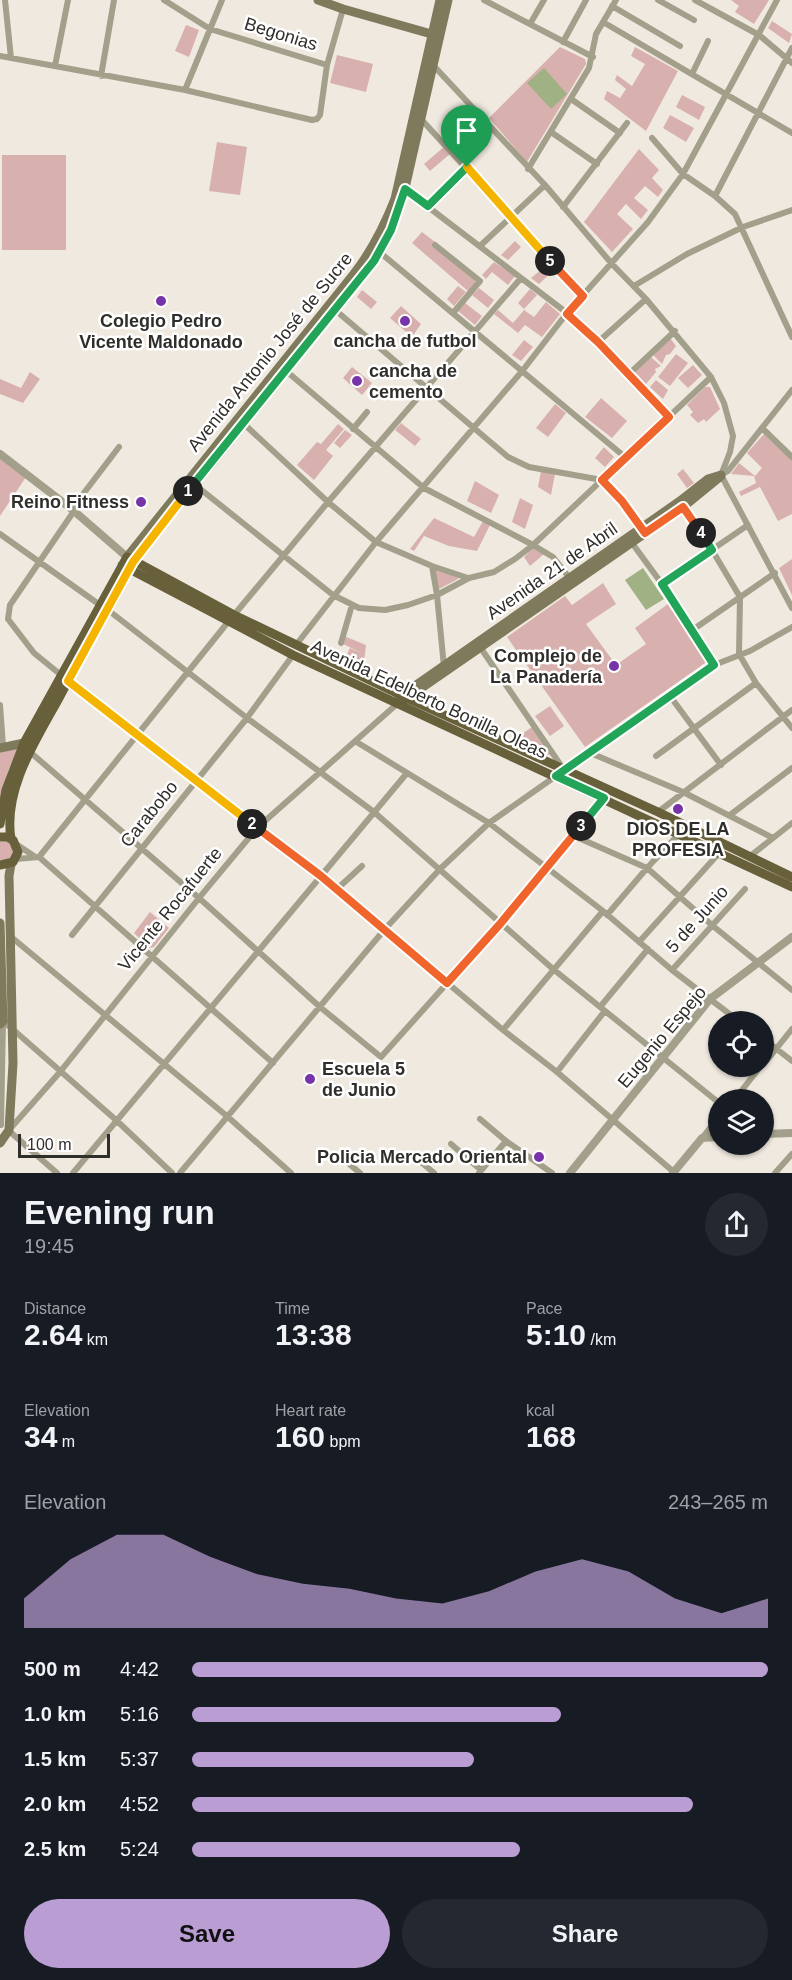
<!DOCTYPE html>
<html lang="en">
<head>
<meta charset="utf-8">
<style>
	:root { --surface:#171b24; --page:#242831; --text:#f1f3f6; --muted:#9ea1a6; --accent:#ba9dd3 }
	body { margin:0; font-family:Arial,sans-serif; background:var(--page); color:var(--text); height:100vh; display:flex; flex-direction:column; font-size:22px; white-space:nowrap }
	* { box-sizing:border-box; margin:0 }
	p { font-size:20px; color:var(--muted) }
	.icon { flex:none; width:33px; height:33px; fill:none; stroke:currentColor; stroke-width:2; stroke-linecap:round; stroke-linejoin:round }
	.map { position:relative; height:1173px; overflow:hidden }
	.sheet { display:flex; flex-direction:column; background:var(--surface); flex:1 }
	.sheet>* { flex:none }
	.tools { position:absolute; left:708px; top:1011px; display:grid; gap:12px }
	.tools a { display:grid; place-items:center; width:66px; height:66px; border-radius:50%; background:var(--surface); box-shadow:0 2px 4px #0004; font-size:30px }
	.scale { position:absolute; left:18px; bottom:15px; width:92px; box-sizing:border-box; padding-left:6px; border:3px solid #302e2a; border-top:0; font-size:16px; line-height:21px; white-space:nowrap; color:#302e2a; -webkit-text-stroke:4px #fff; paint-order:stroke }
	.pin { position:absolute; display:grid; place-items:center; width:51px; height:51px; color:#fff; margin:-62px -26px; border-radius:50% 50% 50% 0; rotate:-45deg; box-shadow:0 0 6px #0007 }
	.pin .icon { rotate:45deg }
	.km { position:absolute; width:30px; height:30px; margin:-15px; border-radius:50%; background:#222; color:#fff; font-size:16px; line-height:30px; text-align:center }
	.round { display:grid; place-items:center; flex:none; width:63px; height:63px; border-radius:32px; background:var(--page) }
	.head { display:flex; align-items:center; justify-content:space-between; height:102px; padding:0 24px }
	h1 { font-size:33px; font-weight:800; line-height:45px }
	.figures { display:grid; grid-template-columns:repeat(3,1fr); gap:9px; height:102px; padding:6px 24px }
	.figures div { display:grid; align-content:center }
	.figures b { font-size:30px; font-weight:800 }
	.figures small { font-size:16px; font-weight:400 }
	.figures p { font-size:16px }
	.chart { height:168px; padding:12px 24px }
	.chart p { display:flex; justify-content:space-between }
	.chart svg { width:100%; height:108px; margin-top:6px; fill:var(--accent); opacity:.7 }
	.button { display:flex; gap:12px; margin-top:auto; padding:12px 24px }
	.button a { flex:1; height:69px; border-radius:36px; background:var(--accent); color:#111; font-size:24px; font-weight:800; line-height:69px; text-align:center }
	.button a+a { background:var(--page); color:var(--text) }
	ul { padding:0 24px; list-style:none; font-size:20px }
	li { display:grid; grid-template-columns:96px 72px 1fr; align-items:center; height:45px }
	li i { height:15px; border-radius:8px; background:var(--accent) }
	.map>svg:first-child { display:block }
	.green { fill:#d8b1ae }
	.water { fill:#a0b284 }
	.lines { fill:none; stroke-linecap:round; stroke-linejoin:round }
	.minor { stroke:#a29f8a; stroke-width:6 }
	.tertiary { stroke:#a29f8a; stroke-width:8 }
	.secondary { stroke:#7f7a5b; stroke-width:9 }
	.primary { stroke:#67603a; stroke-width:9 }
	.split-1-casing { stroke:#fff; stroke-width:12 }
	.split-2-casing { stroke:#fff; stroke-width:12 }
	.split-3-casing { stroke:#fff; stroke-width:12 }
	.split-4-casing { stroke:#fff; stroke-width:12 }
	.split-5-casing { stroke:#fff; stroke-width:12 }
	.split-6-casing { stroke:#fff; stroke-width:12 }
	.split-1 { stroke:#22a559; stroke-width:8 }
	.split-2 { stroke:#f5b400; stroke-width:8 }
	.split-3 { stroke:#f0652b; stroke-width:8 }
	.split-4 { stroke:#22a559; stroke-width:8 }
	.split-5 { stroke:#f0652b; stroke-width:8 }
	.split-6 { stroke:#f5b400; stroke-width:8 }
	.poi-dot { fill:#7734a9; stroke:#fff; stroke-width:2 }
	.labels { text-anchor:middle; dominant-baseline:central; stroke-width:5; stroke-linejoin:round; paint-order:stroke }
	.street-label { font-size:18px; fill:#302e2a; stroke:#fff }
	.poi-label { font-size:18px; font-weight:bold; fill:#302e2a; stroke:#fff }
</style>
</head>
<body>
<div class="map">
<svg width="792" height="1173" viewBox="0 0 792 1173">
	<rect width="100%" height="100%" fill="#f0e9e0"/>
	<path class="green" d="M731,0h38l-15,24 -19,-12 4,-6z
		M772,21l20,13 -3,9 -21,-15z
		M186,25l13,5 -10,27 -14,-6z
		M560,47l25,12 1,5 -59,98 -38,-44z
		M635,47l43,24 -32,60 -42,-32 3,-8 13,7 6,-9 -11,-9 2,-5 15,11 13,-22 -14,-8z
		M337,55l36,9 -7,28 -36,-9z
		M682,95l23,12 -6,13 -23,-13z
		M670,115l24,13 -8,14 -23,-14z
		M217,142l30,5 -7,48 -31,-4z
		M445,146l6,7 -21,18 -6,-7z
		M639,149l20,21 -7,8 11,12 -5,7 -13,-11 -11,12 14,12 -7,9 -15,-15 -9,10 16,15 -21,23 -28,-30z
		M2,155h64v95h-64z
		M422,232l13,10 -3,4 45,34 -9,11 -56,-48z
		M515,241l6,6 -13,13 -7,-5z
		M494,262l21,14 -7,9 -16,-13 -6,7 -4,-4z
		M548,264l6,6 -15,14 -8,-6z
		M458,286l8,6 -12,14 -7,-7z
		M479,288l15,12 -6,8 -16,-13z
		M530,289l7,6 -13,14 -6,-6z
		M362,290l15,12 -6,7 -14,-12z
		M546,302l14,12 -18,23 -17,-12 -7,8 -24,-19 4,-4 15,13 11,-13 10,7z
		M465,303l17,13 -7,9 -17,-14z
		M401,306l20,18 -9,13 -22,-19z
		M670,338l6,8 -6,8 -4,1 -4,9 -9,-9z
		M524,340l9,7 -12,14 -9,-6z
		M676,354l12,9 -18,23 -12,-9z
		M651,357l10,9 -6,3 1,3 -10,12 -11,-12z
		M693,365l9,10 -14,13 -10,-10z
		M352,367l20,16 -10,12 -19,-17z
		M30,372l10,7 -17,24 -23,-9v-15l21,9z
		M656,380l12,10 -5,9 -13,-12z
		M705,387h5l10,22 -14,13 -2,-3 -6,4 -8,-8 3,-3 -6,-7z
		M601,398l26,23 -15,17 -27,-21z
		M555,404l11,9 -18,24 -12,-9z
		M401,423l20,16 -6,7 -20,-16z
		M338,424l6,5 -18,21 7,6 -19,24 -17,-15 20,-23 4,2z
		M345,430l7,5 -12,13 -6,-5z
		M764,434l28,26v54l-14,7 -18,-34 -19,9 -2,-4 17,-9 -2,-7 -23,-2 8,-11 16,13 7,-8 -15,-15z
		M604,447l10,10 -9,10 -10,-9z
		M0,455l26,22 -26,39z
		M683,469l11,14 -7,5 -10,-14z
		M541,471l14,3 -4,21 -13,-8z
		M475,481l24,14 -8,18 -24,-12z
		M520,498l13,7 -8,24 -13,-7z
		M434,518l40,19 9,-16 7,4 -13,26 -28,-5 -25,-10 -10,15 -4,-2z
		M533,548l11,6 -14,12 -6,-9z
		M792,559v36l-13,-27z
		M435,570l23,7v2l-19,10 -2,-1z
		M603,583l13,21 -30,20 30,41 30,-21 -11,-16 33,-24 40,57 -123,86 -78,-110 58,-41 7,9z
		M344,636l22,9 -3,25 -19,-9 6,-13 14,6 -23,-11z
		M550,706l14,20 -14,10 -15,-20z
		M532,727l19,26 -2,2 -36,-15z
		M11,747l7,2 -9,20 -9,32v-50z
		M4,841l6,2 4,9 -2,6 -12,3v-19z
		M150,912l19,16 -15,19 -5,1 -15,-15z"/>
	<path class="water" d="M544,68l23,26 -16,15 -24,-26z
		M643,568l21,31 -18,11 -21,-30z"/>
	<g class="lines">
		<path class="minor" d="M5,0l6,58
			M164,0l46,29 117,36
			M484,0l109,57
			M658,0l36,20
			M695,0l64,35 33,28
			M612,6l68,40
			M603,22l189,111
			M530,24l14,-24
			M563,42l23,-42
			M0,56l185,34 127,30 5,-1 3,-4 7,-50 16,-56
			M432,64l113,121 67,79 34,35 65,78 13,26 9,33 -3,16 -9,23
			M55,66l13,-66
			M692,74l16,-33
			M101,76l13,-76
			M185,90l37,-90
			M571,99l49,34
			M420,118l163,178
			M551,132l46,32
			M652,138l31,36 32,22 20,18 57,123
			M528,169l61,-101 7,-34 20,-34
			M402,187l165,126 31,29 71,75
			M715,196l77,-148
			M428,206l39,-39
			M563,207l64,-84
			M435,245l45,36 -27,32
			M480,246l65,-61
			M377,250l248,207
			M634,286l53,-32 56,-27 49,-17
			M334,309l174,148 21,10 73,13 20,21 22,30
			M598,342l48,-43
			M285,370l139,118 109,57 20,12 19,24
			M629,374l46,-43
			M243,423l85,79 48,40 56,24 36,12
			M762,428l30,29
			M353,429l14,-17
			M721,475l71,133
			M721,475l7,-4 64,-81
			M194,484l139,111 26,13 26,2 23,-5 29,-10 32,-17 25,-6 21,-13 18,-14 178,-168
			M682,505l30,45 28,47 -1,57 17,29 36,45
			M0,534l100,71
			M632,543l30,41 52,81
			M432,566l5,29 7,72
			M662,584l86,-59
			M108,610l139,108 127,94 179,157 165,133
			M691,631l84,-58
			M341,643l11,-38
			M478,644l84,123
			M296,645l80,-103 147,-172 44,-57 81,-91 35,-48 94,-174
			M61,675l-27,-22 -26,-34 2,-14 64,-94 3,-9 42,-55
			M68,681l253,195 182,154 54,42 118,101
			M670,696l51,69
			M0,705l3,41
			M355,741l134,82 114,88 69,59 68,52
			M30,752l169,146 121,109 61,50 119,-133 104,-126
			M588,752l95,40 90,46
			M656,756l100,-73
			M564,770l150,-105 36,-14 42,-24
			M658,812l134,-102
			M730,815l62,-47
			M574,836l73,32 66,58 79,64
			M16,844l18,12
			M39,857l185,-230 104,-125 193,-224
			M749,857l43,-34
			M16,859l23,-2 234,206
			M337,889l25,-23
			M607,915l40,-47 33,-35
			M72,935l175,-217 46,-63
			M10,936l218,181 63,56
			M639,942l81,-90
			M672,970l73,-81
			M600,1007l48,-58
			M1,1019l115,101 56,53
			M503,1030l100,-119
			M764,1039l28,22
			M764,1064l28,-35
			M557,1072l47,-60
			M734,1100l27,-34
			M480,1119l26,22 46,32
			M1,1125l2,-104
			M8,1130l49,43
			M9,1130l51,-58 139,-174 58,-70 140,-124
			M702,1138l16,-20
			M451,1144l30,26
			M341,1157l19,16
			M421,1162l13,11
			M73,1173l334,-400
			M180,1173l205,-244 55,-60 49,-46 67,-47
			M479,1173l27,-32
			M775,1173l17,-19"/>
		<path class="tertiary" d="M0,454l74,57 53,46
			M764,1134l28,-1
			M570,1173l140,-174 82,-62
			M673,1173l29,-35 16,-1"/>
		<path class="secondary" d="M318,0l25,9 92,26
			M127,557l226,-282c19,-24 31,-48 42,-76l45,-199
			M133,562l19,-27 63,-75 159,-199c11,-19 20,-39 28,-60l46,-201
			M404,700l279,-193 38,-31
			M398,702l4,-7 278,-194 28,-22 13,-4
			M0,748l24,-5
			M0,923l3,98 -3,3
			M0,1143l9,-13 4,-67 -4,-187 2,-12"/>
		<path class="primary" d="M122,565l171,90 499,232
			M0,824l6,-34 18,-47 103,-186 107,58 175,84 249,113 134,65
			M0,837h7l6,3 5,12 -5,10 -13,3
			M11,839c-8,-50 25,-99 48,-141 24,-45 51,-88 73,-133"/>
	</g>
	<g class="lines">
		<g class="split-1-casing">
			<path id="split-1" d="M188,491l186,-230 17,-31 14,-41 23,17 39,-39"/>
		</g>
		<g class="split-2-casing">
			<path id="split-2" d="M188,491l-55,71 -65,119 184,143"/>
		</g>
		<g class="split-3-casing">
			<path id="split-3" d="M252,824l69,52 126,107 53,-59 81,-98"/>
		</g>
		<g class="split-4-casing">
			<path id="split-4" d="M581,826l23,-28 -48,-22 158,-111 -52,-81 50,-34 -11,-17"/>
		</g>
		<g class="split-5-casing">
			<path id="split-5" d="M550,261l33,35 -16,18 31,28 71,75 -67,63 20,21 23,32 38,-26 18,26"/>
		</g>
		<g class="split-6-casing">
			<path id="split-6" d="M467,167l83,94"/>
		</g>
		<use href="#split-1" class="split-1"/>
		<use href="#split-2" class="split-2"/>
		<use href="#split-3" class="split-3"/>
		<use href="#split-4" class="split-4"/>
		<use href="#split-5" class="split-5"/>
		<use href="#split-6" class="split-6"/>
	</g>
	<g class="poi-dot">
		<circle cx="161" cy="301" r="6"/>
		<circle cx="405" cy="321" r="6"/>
		<circle cx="357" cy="381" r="6"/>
		<circle cx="141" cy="502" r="6"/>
		<circle cx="614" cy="666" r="6"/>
		<circle cx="678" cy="809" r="6"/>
		<circle cx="310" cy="1079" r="6"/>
		<circle cx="539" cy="1157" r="6"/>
	</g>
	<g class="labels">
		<g class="street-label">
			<text transform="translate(281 34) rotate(17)">Begonias</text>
			<text transform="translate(270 352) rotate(-51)">Avenida Antonio José de Sucre</text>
			<text transform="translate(552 571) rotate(-35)">Avenida 21 de Abril</text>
			<text transform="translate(429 699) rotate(25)">Avenida Edelberto Bonilla Oleas</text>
			<text transform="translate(149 814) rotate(-51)">Carabobo</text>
			<text transform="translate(170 909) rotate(-51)">Vicente Rocafuerte</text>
			<text transform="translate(697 919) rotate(-48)">5 de Junio</text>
			<text transform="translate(662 1037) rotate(-50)">Eugenio Espejo</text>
		</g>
		<g class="poi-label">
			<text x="161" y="321">Colegio Pedro<tspan x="161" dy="21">Vicente Maldonado</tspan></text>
			<text x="405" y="341">cancha de futbol</text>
			<text x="369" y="371" text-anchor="start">cancha de<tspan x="369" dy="21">cemento</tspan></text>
			<text x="129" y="502" text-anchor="end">Reino Fitness</text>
			<text x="602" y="656" text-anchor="end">Complejo de<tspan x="602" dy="21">La Panadería</tspan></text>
			<text x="678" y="829">DIOS DE LA<tspan x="678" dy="21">PROFESIA</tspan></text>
			<text x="322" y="1069" text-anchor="start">Escuela 5<tspan x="322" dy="21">de Junio</tspan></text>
			<text x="527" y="1157" text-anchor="end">Policia Mercado Oriental</text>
		</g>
	</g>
</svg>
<div class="tools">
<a><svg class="icon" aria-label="locate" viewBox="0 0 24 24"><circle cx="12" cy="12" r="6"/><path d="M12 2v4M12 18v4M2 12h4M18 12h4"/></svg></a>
<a><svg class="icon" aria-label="layers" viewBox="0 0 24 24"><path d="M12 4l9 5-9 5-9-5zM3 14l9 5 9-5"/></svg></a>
</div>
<div class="scale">100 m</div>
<div class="pin" style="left:467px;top:167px;background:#1e9e55"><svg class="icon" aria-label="arrive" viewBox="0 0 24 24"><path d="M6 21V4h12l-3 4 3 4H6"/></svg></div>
<b class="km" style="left:188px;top:491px">1</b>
<b class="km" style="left:252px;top:824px">2</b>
<b class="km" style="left:581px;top:826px">3</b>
<b class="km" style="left:701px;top:533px">4</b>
<b class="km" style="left:550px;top:261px">5</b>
</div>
<section class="sheet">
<div class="head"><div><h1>Evening run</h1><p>19:45</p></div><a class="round"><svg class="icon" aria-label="share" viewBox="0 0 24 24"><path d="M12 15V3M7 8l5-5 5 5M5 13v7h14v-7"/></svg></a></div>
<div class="figures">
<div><p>Distance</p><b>2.64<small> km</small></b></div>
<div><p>Time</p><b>13:38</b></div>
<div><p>Pace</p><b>5:10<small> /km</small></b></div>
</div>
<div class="figures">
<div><p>Elevation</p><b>34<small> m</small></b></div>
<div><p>Heart rate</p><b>160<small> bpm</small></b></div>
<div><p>kcal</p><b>168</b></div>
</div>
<div class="chart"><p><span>Elevation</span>243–265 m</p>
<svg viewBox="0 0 160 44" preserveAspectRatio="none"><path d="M0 44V32L10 16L20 6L30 6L40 15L50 22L60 26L70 28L80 32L90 34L100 29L110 21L120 16L130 21L140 32L150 38L160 32V44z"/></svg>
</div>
<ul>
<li><b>500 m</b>4:42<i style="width:100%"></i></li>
<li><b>1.0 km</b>5:16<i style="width:64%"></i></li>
<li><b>1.5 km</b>5:37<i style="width:49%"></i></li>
<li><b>2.0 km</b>4:52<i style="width:87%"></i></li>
<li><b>2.5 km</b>5:24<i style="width:57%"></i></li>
</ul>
<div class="button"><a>Save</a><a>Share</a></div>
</section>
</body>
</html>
